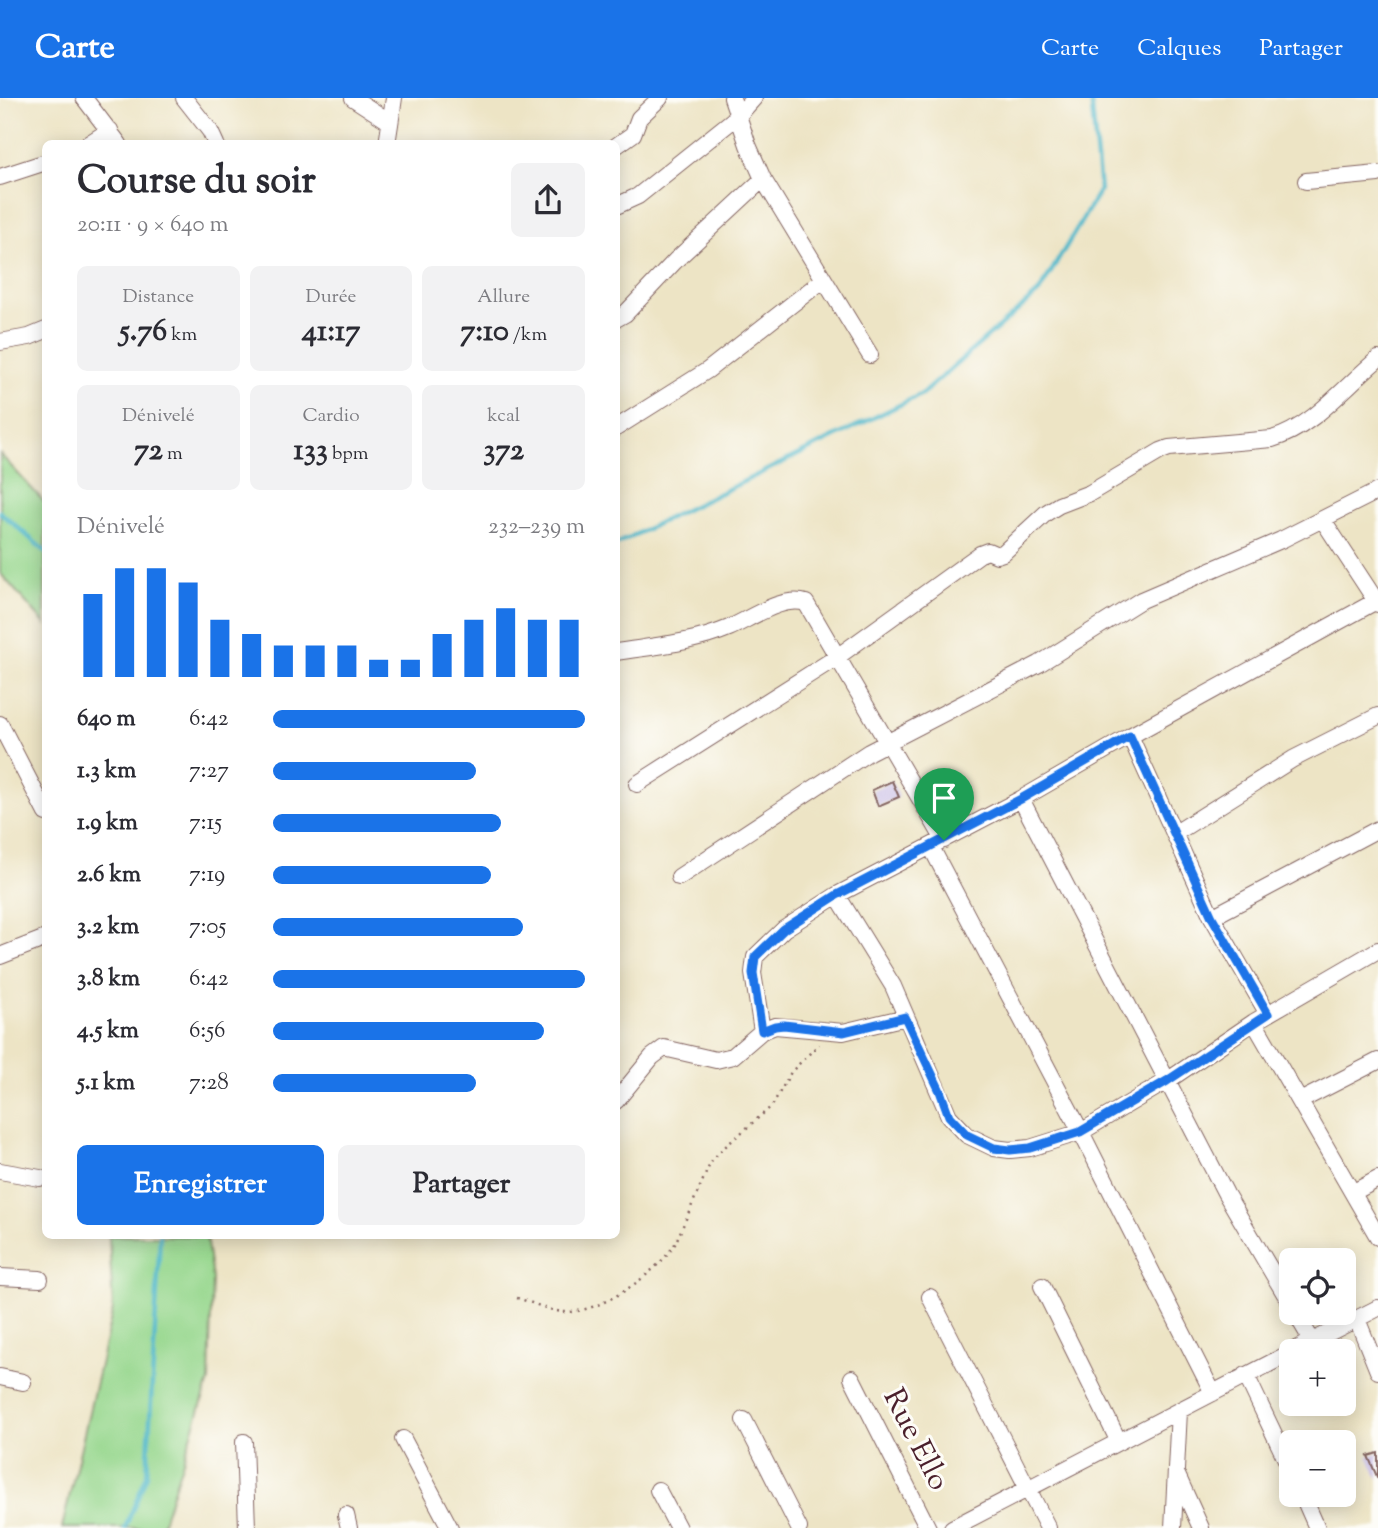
<!DOCTYPE html>
<html lang="fr">
<head>
<meta charset="utf-8">
<style>
	:root { --surface:#fff; --page:#f2f2f3; --text:#2b2b33; --muted:#7c7c81; --accent:#1a73e8 }
	body { margin:0; font-family:"Sorts Mill Goudy",serif; background:var(--page); color:var(--text); height:100vh; display:flex; flex-direction:column; font-size:26px; white-space:nowrap }
	* { box-sizing:border-box; margin:0 }
	p { font-size:23px; color:var(--muted) }
	.icon { flex:none; width:38px; height:38px; fill:none; stroke:currentColor; stroke-width:2; stroke-linecap:round; stroke-linejoin:round }
	.map { position:relative; flex:1; overflow:hidden }
	.details { position:absolute; left:42px; top:42px; width:578px; height:1099px; display:flex; flex-direction:column; background:var(--surface); border-radius:10px; box-shadow:0 4px 18px #0003 }
	.details>* { flex:none }
	.tools { position:absolute; left:1279px; top:1150px; display:grid; gap:14px }
	.tools a { display:grid; place-items:center; width:77px; height:77px; border-radius:10px; background:var(--surface); box-shadow:0 4px 18px #0003; font-size:35px }
	.pin { position:absolute; display:grid; place-items:center; width:60px; height:60px; color:#fff; margin:-72px -30px; border-radius:50% 50% 50% 0; rotate:-45deg; box-shadow:0 0 7px #0007 }
	.pin .icon { rotate:45deg }
	.round { display:grid; place-items:center; flex:none; width:74px; height:74px; border-radius:10px; background:var(--page) }
	.summary { display:flex; align-items:center; justify-content:space-between; height:119px; padding:0 35px }
	h1 { font-size:38px; font-weight:800; line-height:52px }
	.figures { display:grid; grid-template-columns:repeat(3,1fr); gap:10px; height:119px; padding:7px 35px }
	.figures div { display:grid; align-content:center; border-radius:10px; background:var(--page); text-align:center }
	.figures b { font-size:30px; font-weight:800 }
	.figures small { font-size:19px; font-weight:400 }
	.figures p { font-size:19px }
	.chart { height:196px; padding:14px 35px }
	.chart p { display:flex; justify-content:space-between }
	.chart svg { width:100%; height:126px; margin-top:7px; stroke:var(--accent); stroke-width:6 }
	.primary-button { display:flex; gap:14px; margin-top:auto; padding:14px 35px }
	.primary-button a { flex:1; height:80px; border-radius:10px; background:var(--accent); color:#fff; font-size:28px; font-weight:800; line-height:80px; text-align:center }
	.primary-button a+a { background:var(--page); color:var(--text) }
	ul { padding:0 35px; list-style:none; font-size:23px }
	li { display:grid; grid-template-columns:112px 84px 1fr; align-items:center; height:52px }
	li i { height:18px; border-radius:9px; background:var(--accent) }
	header { display:flex; align-items:center; gap:42px; box-sizing:border-box; height:98px; padding:0 35px; background:var(--accent); color:#fff }
	header strong { font-size:33px }
	nav { display:flex; gap:38px; margin-inline-start:auto; font-size:24px }
	.map>svg:first-child { display:block }
	.green { fill:#96d78d; stroke:#707b5c; stroke-width:2 }
	.lines { fill:none; stroke-linecap:round; stroke-linejoin:round }
	.stream { stroke:#4bb6c8; stroke-width:4.5 }
	.building { fill:#c5b9e6 }
	.street-casing { stroke:#836461; stroke-width:18 }
	.path { stroke:#836461; stroke-width:2.5; stroke-dasharray:2 5; stroke-linecap:butt }
	.street { stroke:#fff; stroke-width:16 }
	.route-casing { stroke:#fff; stroke-width:14 }
	.route { stroke:#1a73e8; stroke-width:9 }
	.labels { text-anchor:middle; dominant-baseline:central; stroke-width:6; stroke-linejoin:round; paint-order:stroke }
	.street-label { font-size:30px; fill:#4a1f2b; stroke:#fdfcf7 }
</style>
</head>
<body>
<header>
<strong>Carte</strong>
<nav><a>Carte</a><a>Calques</a><a>Partager</a></nav>
</header>
<div class="map">
<svg width="1378" height="1430" viewBox="0 0 1378 1430">
	<rect width="100%" height="100%" fill="#fdfcf7"/>
	<filter id="ink" filterUnits="userSpaceOnUse"><feTurbulence type="fractalNoise" baseFrequency=".0143" numOctaves="2"/><feDisplacementMap in="SourceGraphic" scale="14" xChannelSelector="R" yChannelSelector="G"/><feConvolveMatrix kernelMatrix="1 2 1 2 8 2 1 2 1" color-interpolation-filters="sRGB"/></filter>
	<filter id="wash" filterUnits="userSpaceOnUse"><feTurbulence type="fractalNoise" baseFrequency=".00686" numOctaves="4" result="noise"/><feDisplacementMap in="SourceGraphic" scale="28" xChannelSelector="R" yChannelSelector="G"/><feGaussianBlur stdDeviation="1.57" result="paint"/><feColorMatrix in="noise" values="0 0 0 0 0 0 0 0 0 0 0 0 0 0 0 0 0 1.4 0 .05"/><feComposite in="paint" operator="in"/></filter>
	<g filter="url(#wash)">
		<rect width="100%" height="100%" fill="#ede4c5"/>
		<path class="green" d="M0,356l45,49v121l-45,-51z
			M109,1138h97l6,43 -3,102 -48,147h-99l51,-219z"/>
		<g class="lines">
			<path class="stream" d="M0,414l46,40
				M616,446l306,-150 117,-102 61,-102 -9,-92
				M125,1430l22,-53 13,-239"/>
		</g>
		<g id="blocks">
			<path class="building" d="M892,683l7,16 -21,9 -6,-16z
				M1378,1355v26l-10,-23z"/>
		</g>
	</g>
	<g filter="url(#ink)">
		<use href="#blocks" fill-opacity="0" stroke="#836461" stroke-width="2"/>
		<g class="lines">
			<g class="street-casing">
				<path id="street" d="M84,0l35,46
					M184,0l26,33 6,13
					M353,0l37,24
					M732,0l16,47 15,34 107,176
					M88,46l22,-14
					M387,46l7,-46
					M616,48l17,-12 6,-16 21,-20
					M0,79l46,-15
					M1306,83l72,-7
					M616,108l22,-10 100,-80 16,-18
					M616,221l9,-5 52,-55 86,-80
					M0,244l29,-5 17,-7
					M616,330l92,-58 115,-90
					M1323,422l55,84
					M616,554c38,-6 78,-9 113,-24 21,-9 54,-33 77,-25l138,237
					M0,626l46,89
					M1130,638l82,181 56,97
					M637,686l200,-127 143,-103 8,-3 9,4 6,-2 43,-40 13,-8 31,-12 71,-42 8,-3 103,-9c40,-11 74,-54 106,-80
					M1021,701l205,395 66,112
					M1174,736l119,-75 85,-43
					M931,749l150,285 132,261
					M679,779l190,-125 170,-88 102,-64 140,-60 97,-49
					M837,797l56,91 56,130 18,19 27,13 16,2 20,-2 51,-16 86,-51 87,-59 124,-72
					M1212,819l166,-88
					M0,858l46,-18
					M1254,924l124,215
					M762,933l-9,-58 2,-16 29,-28 53,-34 184,-96 109,-63 248,-136
					M616,1003l36,-44 12,-9 52,12 17,-4 29,-25 13,-5 68,6 63,-15
					M1300,1003l78,-40
					M0,1073l40,7
					M1354,1094l24,-13
					M0,1179l40,2
					M1042,1188l76,154
					M930,1199l118,231
					M1295,1214l17,29
					M1357,1221l21,52
					M1293,1253l85,-43
					M1246,1277l46,97
					M0,1279l23,5
					M852,1280l76,150
					M744,1322l55,108
					M403,1341l47,89
					M244,1344l3,86
					M1177,1377l24,53
					M658,1392l20,38
					M1302,1396l15,34
					M346,1417l3,13
					M952,1430l340,-176
					M1173,1430l6,-117"/>
			</g>
			<path class="path" d="M517,1200c14,4 32,13 47,14 36,2 93,-39 111,-68l35,-80 9,-12 53,-46 19,-34 28,-28"/>
			<use href="#street" class="street"/>
		</g>
	</g>
	<g class="lines" filter="url(#ink)">
		<g class="route-casing">
			<path id="route" d="M1130,638l82,181 56,97 -101,67 -87,51 -50,16 -20,2 -16,-2 -27,-13 -18,-19 -9,-25 -35,-74 -61,15 -60,-7 -9,1 -13,5 -9,-58 2,-16 29,-28 53,-34 184,-96z"/>
		</g>
		<use href="#route" class="route"/>
	</g>
	<g class="labels">
		<g class="street-label">
			<text transform="translate(915 1342) rotate(63)">Rue Ello</text>
		</g>
	</g>
</svg>
<div class="tools">
<a><svg class="icon" aria-label="locate" viewBox="0 0 24 24"><circle cx="12" cy="12" r="6"/><path d="M12 2v4M12 18v4M2 12h4M18 12h4"/></svg></a>
<a>+</a>
<a>−</a>
</div>
<div class="pin" style="left:944px;top:742px;background:#1e9e55"><svg class="icon" aria-label="arrive" viewBox="0 0 24 24"><path d="M6 21V4h12l-3 4 3 4H6"/></svg></div>
<section class="details">
<div class="summary"><div><h1>Course du soir</h1><p>20:11 · 9 × 640 m</p></div><a class="round"><svg class="icon" aria-label="share" viewBox="0 0 24 24"><path d="M12 15V3M7 8l5-5 5 5M5 13v7h14v-7"/></svg></a></div>
<div class="figures">
<div><p>Distance</p><b>5.76<small> km</small></b></div>
<div><p>Durée</p><b>41:17</b></div>
<div><p>Allure</p><b>7:10<small> /km</small></b></div>
</div>
<div class="figures">
<div><p>Dénivelé</p><b>72<small> m</small></b></div>
<div><p>Cardio</p><b>133<small> bpm</small></b></div>
<div><p>kcal</p><b>372</b></div>
</div>
<div class="chart"><p><span>Dénivelé</span>232–239 m</p>
<svg viewBox="0 0 160 44" preserveAspectRatio="none"><path d="M5 44V15M15 44V6M25 44V6M35 44V11M45 44V24M55 44V29M65 44V33M75 44V33M85 44V33M95 44V38M105 44V38M115 44V29M125 44V24M135 44V20M145 44V24M155 44V24"/></svg>
</div>
<ul>
<li><b>640 m</b>6:42<i style="width:100%"></i></li>
<li><b>1.3 km</b>7:27<i style="width:65%"></i></li>
<li><b>1.9 km</b>7:15<i style="width:73%"></i></li>
<li><b>2.6 km</b>7:19<i style="width:70%"></i></li>
<li><b>3.2 km</b>7:05<i style="width:80%"></i></li>
<li><b>3.8 km</b>6:42<i style="width:100%"></i></li>
<li><b>4.5 km</b>6:56<i style="width:87%"></i></li>
<li><b>5.1 km</b>7:28<i style="width:65%"></i></li>
</ul>
<div class="primary-button"><a>Enregistrer</a><a>Partager</a></div>
</section>
</div>
</body>
</html>
